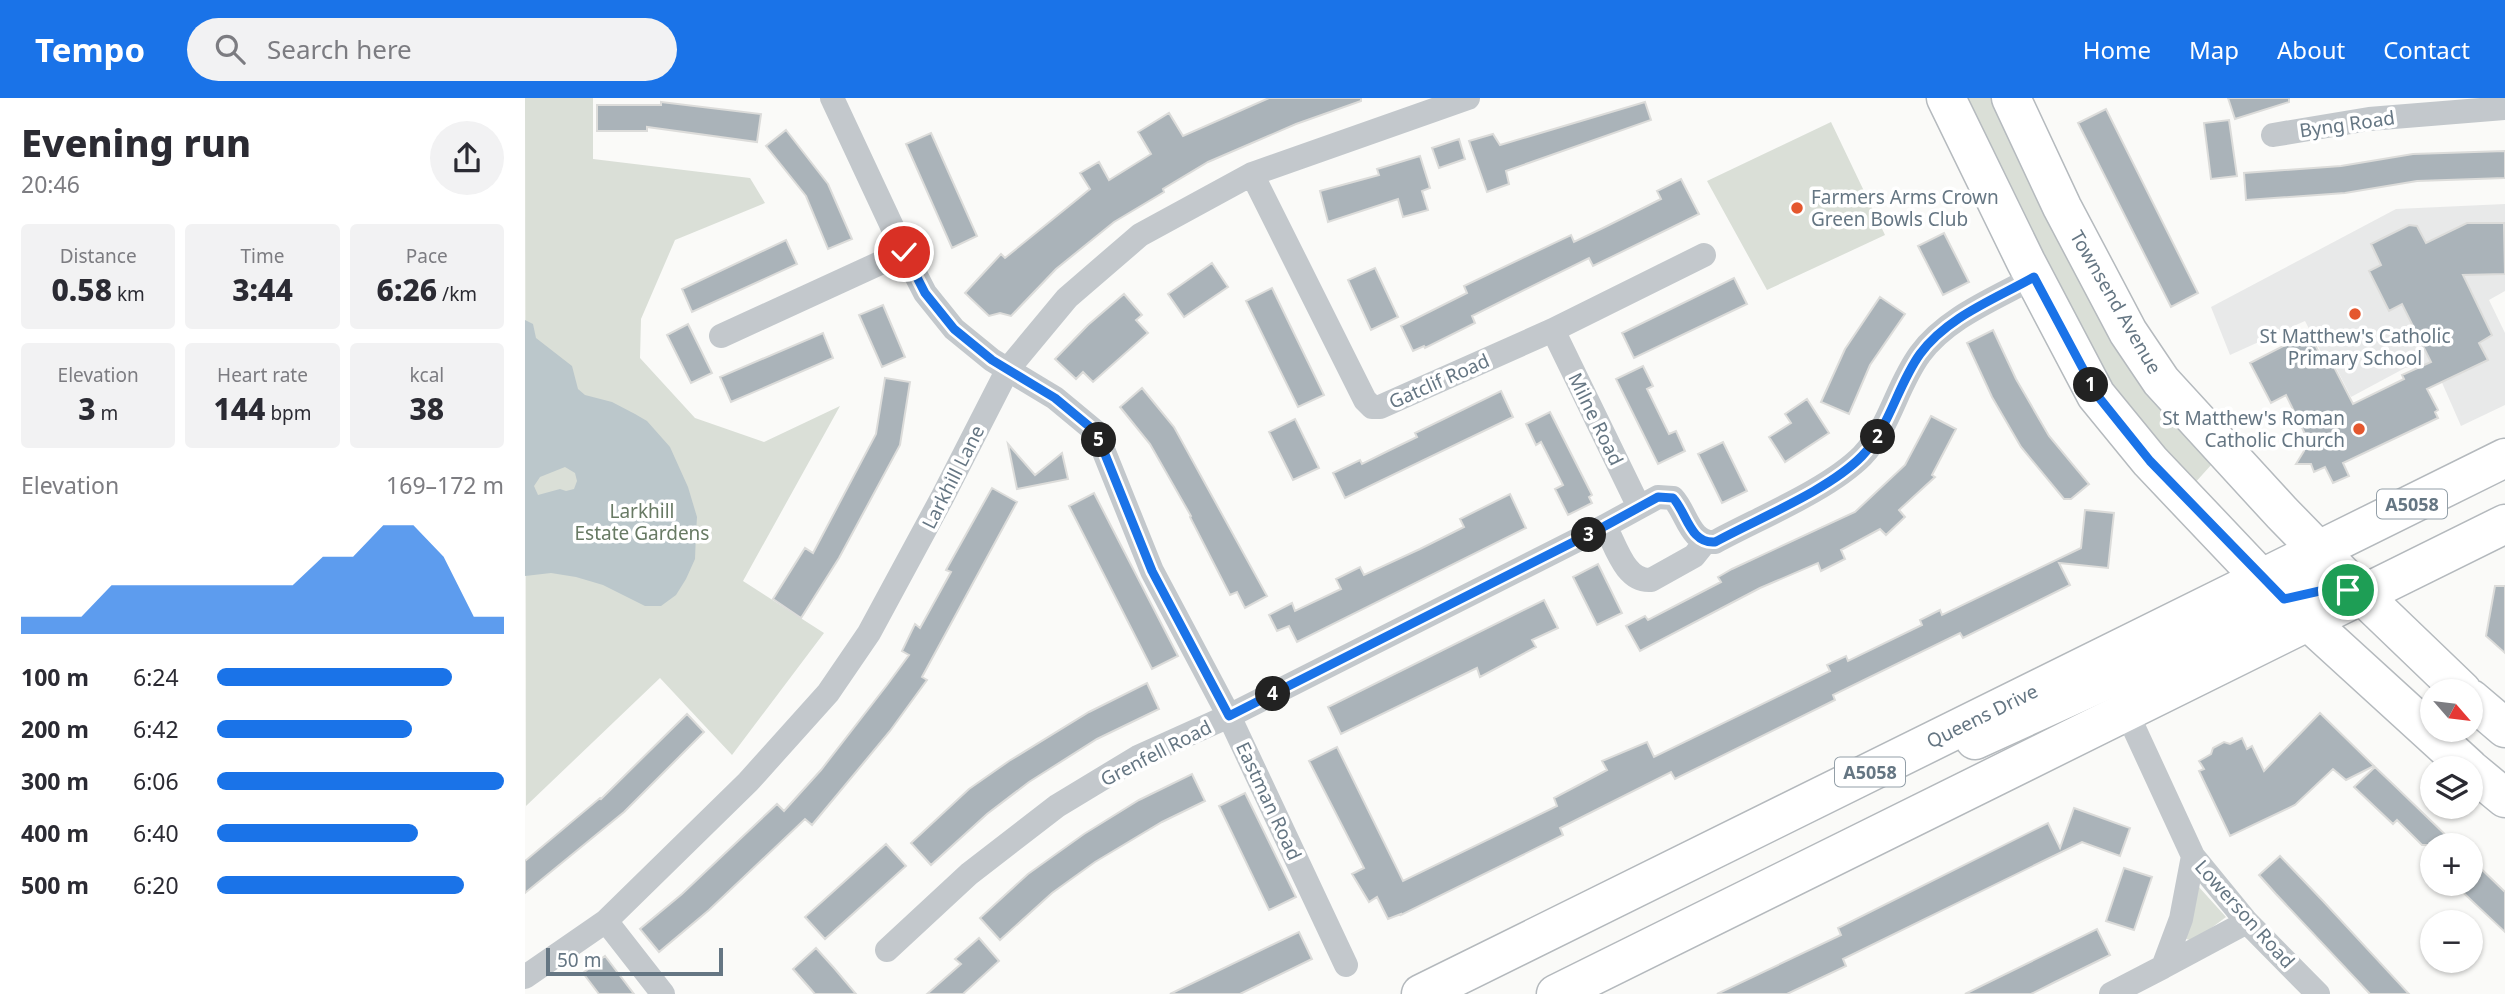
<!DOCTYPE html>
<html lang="en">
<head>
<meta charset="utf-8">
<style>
	:root { --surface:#fff; --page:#f2f2f3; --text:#2b2b33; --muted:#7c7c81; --accent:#1a73e8 }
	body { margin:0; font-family:"Noto Sans",sans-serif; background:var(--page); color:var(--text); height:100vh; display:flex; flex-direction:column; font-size:26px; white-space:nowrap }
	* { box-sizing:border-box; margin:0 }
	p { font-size:23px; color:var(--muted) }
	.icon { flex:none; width:38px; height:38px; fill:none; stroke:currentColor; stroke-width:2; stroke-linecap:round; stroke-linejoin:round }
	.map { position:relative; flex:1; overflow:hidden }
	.drawer { display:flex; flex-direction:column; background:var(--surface); width:525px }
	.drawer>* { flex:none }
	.needle { width:46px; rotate:118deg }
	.tools { position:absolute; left:1895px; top:581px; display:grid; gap:14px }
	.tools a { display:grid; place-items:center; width:63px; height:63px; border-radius:50%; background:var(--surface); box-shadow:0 2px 5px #0004; font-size:35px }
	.scale { position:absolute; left:21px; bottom:18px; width:177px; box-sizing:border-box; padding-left:7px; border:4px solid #657683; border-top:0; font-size:19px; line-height:24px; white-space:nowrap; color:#657683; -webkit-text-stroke:5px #fff; paint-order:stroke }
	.pin { position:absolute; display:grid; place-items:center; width:60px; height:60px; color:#fff; margin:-30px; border:4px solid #fff; border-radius:50%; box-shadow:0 2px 7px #0007 }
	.km { position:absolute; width:35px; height:35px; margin:-18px; border-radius:50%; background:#222; color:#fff; font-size:19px; line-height:35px; text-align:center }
	.round { display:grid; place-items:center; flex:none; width:74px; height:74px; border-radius:37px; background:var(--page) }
	.head { display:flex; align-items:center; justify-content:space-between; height:119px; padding:0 21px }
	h1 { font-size:38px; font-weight:800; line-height:52px }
	.metrics { display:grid; grid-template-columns:repeat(3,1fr); gap:10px; height:119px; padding:7px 21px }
	.metrics div { display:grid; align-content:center; border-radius:7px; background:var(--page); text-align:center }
	.metrics b { font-size:30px; font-weight:800 }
	.metrics small { font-size:19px; font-weight:400 }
	.metrics p { font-size:19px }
	.chart { height:196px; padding:14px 21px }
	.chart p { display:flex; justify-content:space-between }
	.chart svg { width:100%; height:126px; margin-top:7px; fill:var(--accent); opacity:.7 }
	ul { padding:0 21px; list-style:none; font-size:23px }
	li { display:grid; grid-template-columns:112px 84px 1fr; align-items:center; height:52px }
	li i { height:18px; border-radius:9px; background:var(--accent) }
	header { display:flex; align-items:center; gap:42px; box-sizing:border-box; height:98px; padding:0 35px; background:var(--accent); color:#fff }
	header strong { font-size:33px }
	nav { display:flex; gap:38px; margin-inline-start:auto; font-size:24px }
	.search { width:490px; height:63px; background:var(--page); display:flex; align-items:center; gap:18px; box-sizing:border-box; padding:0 24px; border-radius:38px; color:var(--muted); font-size:26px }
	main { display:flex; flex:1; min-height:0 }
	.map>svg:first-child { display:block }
	.built { fill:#e8e9e9 }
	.green { fill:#dadfd7 }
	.water { fill:#bbc7cb; fill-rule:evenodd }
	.building { fill:#aab3b9; stroke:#dcdcda; stroke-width:2 }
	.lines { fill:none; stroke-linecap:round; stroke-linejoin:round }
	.primary-casing { stroke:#b5babe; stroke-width:41 }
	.highway-casing { stroke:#b4b9bd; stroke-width:41 }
	.street { stroke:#c3c8cc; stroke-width:24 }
	.primary { stroke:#fff; stroke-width:38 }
	.highway { stroke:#fff; stroke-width:38 }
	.route-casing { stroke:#fff; stroke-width:14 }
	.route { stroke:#1a73e8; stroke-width:9 }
	.poi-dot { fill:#e4572e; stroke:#fff; stroke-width:2.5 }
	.labels { text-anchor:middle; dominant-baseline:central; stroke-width:7; stroke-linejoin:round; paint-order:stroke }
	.shield { fill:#fff; stroke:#939fa8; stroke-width:2 }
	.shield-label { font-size:18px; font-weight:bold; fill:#657683 }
	.street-label { font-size:19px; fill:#657683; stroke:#fff }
	.poi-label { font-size:19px; fill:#657683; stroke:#fff; text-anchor:start }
	.park-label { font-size:19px; fill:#687a64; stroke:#fff }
</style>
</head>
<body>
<header>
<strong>Tempo</strong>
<div class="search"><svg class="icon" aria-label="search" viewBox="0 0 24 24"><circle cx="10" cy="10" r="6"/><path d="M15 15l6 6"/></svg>Search here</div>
<nav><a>Home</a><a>Map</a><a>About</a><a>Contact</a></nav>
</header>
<main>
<section class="drawer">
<div class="head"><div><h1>Evening run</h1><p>20:46</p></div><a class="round"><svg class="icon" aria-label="share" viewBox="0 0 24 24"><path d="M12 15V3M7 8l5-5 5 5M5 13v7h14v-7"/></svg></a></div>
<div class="metrics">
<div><p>Distance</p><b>0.58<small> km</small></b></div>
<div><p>Time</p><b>3:44</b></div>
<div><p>Pace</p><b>6:26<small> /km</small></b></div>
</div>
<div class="metrics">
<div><p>Elevation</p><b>3<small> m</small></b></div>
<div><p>Heart rate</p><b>144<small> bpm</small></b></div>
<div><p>kcal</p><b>38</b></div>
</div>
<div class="chart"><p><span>Elevation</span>169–172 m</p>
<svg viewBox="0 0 160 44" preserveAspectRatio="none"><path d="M0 44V38L10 38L20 38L30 27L40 27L50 27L60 27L70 27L80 27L90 27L100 17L110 17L120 6L130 6L140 17L150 38L160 38V44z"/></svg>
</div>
<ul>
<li><b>100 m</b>6:24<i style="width:82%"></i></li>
<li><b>200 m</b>6:42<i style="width:68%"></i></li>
<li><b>300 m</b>6:06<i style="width:100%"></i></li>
<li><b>400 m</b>6:40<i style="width:70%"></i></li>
<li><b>500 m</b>6:20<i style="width:86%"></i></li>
</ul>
</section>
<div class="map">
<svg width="1980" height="896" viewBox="0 0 1980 896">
	<rect width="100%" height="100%" fill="#fafaf8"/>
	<path class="built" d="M1980,106v87l-16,9 16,33v72l-44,21 -25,-57 -31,-1 -54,29 -18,-35 -6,2 -22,-43 -75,34 -19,-48 185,-98z"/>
	<path class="green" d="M0,0h68v61l157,19 15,25 -90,37 -34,79 -1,39 55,60 69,24 76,-36 -97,175 81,52 -92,122 -72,-77 -134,128z
		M1438,0h31l218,366 -19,21 -81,-95z
		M1306,24l54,113 -118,55 -60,-109z
		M1673,788l28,31 -32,24 -8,-2z"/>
	<path class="water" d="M0,222l8,4 3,14 36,28 6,23 7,6 27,7 23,12 12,7 23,26 18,40 9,30 -1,16 -1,26 -9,20 -10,16 -15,11h-16l-42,-21 -27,-8 -25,-4 -26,3zM40,369l10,6 2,8 -3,8 -8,2 -6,-2 -22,6 -4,-9 6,-9z"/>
	<path class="building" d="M744,0h92v3l-65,23 -88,38 -45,27 1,3 -50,30 -58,47 -45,47 -11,-3 -11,3 -24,-23 36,-39 4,4 85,-69 -10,-16 19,-11 10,18 42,-26 -13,-22 31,-19 14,23z
		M1703,0h61v4l-54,17z
		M136,4l100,12 -4,28 -110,-15v4h-50v-26h64z
		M1120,4l6,18 -145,51 3,13 -22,8 -18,-51 24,-7 7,11z
		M1581,11l92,184 -27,14 -93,-184z
		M1704,22l8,56 -26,3 -7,-56z
		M261,32l42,54 24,55 -24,10 -22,-53 -40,-50z
		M406,35l46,103 -25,12 -46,-104z
		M934,41l6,20 -26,9 -7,-20z
		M1980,53v27l-88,3 -72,12 -99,7 -2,-27 97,-7 72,-12z
		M895,58l10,32 -8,3 6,19 -25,7 -5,-18 -70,23 -8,-31 59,-16 -2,-6z
		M1156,81l18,35 -106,52 -4,-8 -117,58 3,7 -50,25 -1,-2 -11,5 -12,-25 66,-33 -3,-7 107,-51 3,7 31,-15 56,-28 -4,-8z
		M1942,125h37l1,51 -42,1 29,60 -13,8 9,17 -61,29 11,21 -3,2 3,6 -95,45 6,13 -16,7 -8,-16 -11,5 -3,-8h-15l8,-13 -3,-8 7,-3 -22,-45 -15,8 -21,-40 59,-30 18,35 6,-3 20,39 51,-25 -2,-4 29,-13 -29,-58 -13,7 -20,-40 12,-6 -10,-21 38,-19 8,1 9,17z
		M1419,135l25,49 -26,13 -25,-49z
		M261,142l11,24 -105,48 -10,-23z
		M687,165l16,24 -44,30 -16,-23z
		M850,170l23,49 -27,13 -23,-50z
		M1209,180l13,26 -113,54 -12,-25z
		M747,190l52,107 -26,12 -52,-106z
		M599,196l18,21 -6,5 12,13 -55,49 -10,-10 -7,7 -21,-20 33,-34z
		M1355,199l25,17 -35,51 -21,49 -28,-12 24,-53z
		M358,207l22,52 -23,10 -23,-52z
		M163,226l24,49 -21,10 -24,-48z
		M1468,232l23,49 33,57 40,48 -18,15h-7l-43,-52 -29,-50 -25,-54z
		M298,235l10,25 -102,44 -11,-25z
		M1118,268l10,20 -6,3 22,45 7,-3 9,20 -27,13 -42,-85z
		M360,280l25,4 -10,63 -61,113 -38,60 -28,-19 32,-51 8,5 63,-119z
		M617,290l32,39 93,169 -22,12 -8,-16 -7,3 -40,-78 1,-1 -41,-72 -30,-37z
		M976,293l12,26 -168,81 -12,-25 27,-13 2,4 28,-14 27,-13 -2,-4z
		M1282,301l22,34 -44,29 -16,-25 22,-14 -6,-9z
		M1025,314l42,83 -3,2 3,6 -24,12 -13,-26 8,-4 -22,-43 -5,3 -10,-21z
		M1406,318l25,13 -24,46 3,2 -36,33 6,7 -19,18 -6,-6 -39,21 4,9 -24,12 -3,-8 -58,25 -120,63 -14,-25 19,-10 3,4 73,-38 -3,-5 14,-8 123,-57 50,-47z
		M770,321l24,49 -26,12 -24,-48z
		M1198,344l24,49 -25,12 -24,-49z
		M483,346l27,31 27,-22 6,26 -51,10z
		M467,390l25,14 -95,175 5,3 -37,51 -78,94 -7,-6 -96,91 -50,42 -19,-23 42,-35 95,-90 7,7 37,-41 66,-85 22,-30 -7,-4 13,-27 5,4 31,-56 -5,-2z
		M569,395l84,163 -26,13 -83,-163z
		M985,396l16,34 -229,114 -8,-16 -12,5 -8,-16 23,-12 3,8 46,-22 -5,-10 24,-12 4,8 56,-26 44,-22 -4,-8z
		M1560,412l29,3 -6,55 -49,-5 11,22 -107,53 -3,-5 -127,62 2,5 -160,79 -4,-7 -111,56 3,7 -162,80v-1l-13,5 -11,-22 -8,5 -17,-28 12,-6 -55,-107 28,-14 66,134 154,-75 -3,-8 53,-28 -5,-9 45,-19 7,15 176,-86 -3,-6 19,-9 2,5 74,-36 -2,-5 20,-10 2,5 139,-67z
		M1073,466l24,49 -25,12 -24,-48z
		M1970,488h10v67l-19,-17z
		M1019,502l14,28 -26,12 4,7 -56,30 -3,-9 -136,66 -13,-27z
		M622,585l12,26 -62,30 -68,43 -42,32 -56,51 -20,-22 58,-54 40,-28 80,-49z
		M1795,615l54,53 -28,14 -13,-11 -38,36 -65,31 -31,-65 5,-2 -5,-8 12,-7 2,-6 11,-6 6,2 12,-6 5,11 5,-3 12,25z
		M162,616l17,18 -80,80 -99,81v-32l75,-63 1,1z
		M1850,669l22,21 59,57h-34l-25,-25 -4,4 -39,-37z
		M667,676l13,27 -43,21 -67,40 -43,31 -52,47 -20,-22 48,-44 56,-40 55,-34z
		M720,695l51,104 -27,13 -50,-104z
		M1549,710l56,20 -10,28 -38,-14 -239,117 3,7 -59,28h-70l124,-59 -3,-7 210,-105 12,25z
		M361,746l20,22 -81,73 -20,-22z
		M1755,758l43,45 86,93h-39l-94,-100 -17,-19z
		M1946,761l34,33v40l-51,-48h17z
		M1599,770l28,9 -18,53 -28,-9z
		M1572,831l13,26 -55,27 -24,12h-66z
		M774,834l13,27 -72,35h-70z
		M454,840l20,23 -36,33h-36l34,-30 -6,-5z
		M291,850l18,20 22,26h-41l-22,-25z
		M80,858l29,38h-35l-16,-21z"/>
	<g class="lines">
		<g class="primary-casing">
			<path id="primary" d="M1421,0l80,164 70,133 54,66 112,118 207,189
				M1486,0l51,109 66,125 33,49 121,132 80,82 100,96
				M1946,601l34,29
				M1450,642l309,-141 49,-11 29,7
				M1946,672l34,28"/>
		</g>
		<g class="highway-casing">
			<path id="highway" d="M896,896l1084,-536
				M1031,896l949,-470"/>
		</g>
		<path class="street" d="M307,0l72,154 21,41 29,36 38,31 63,38 41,34 56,139 77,145 117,249
			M1748,37l96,-16 136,-11
			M727,76l113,226 7,7h8l173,-77 151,-75
			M1028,232l86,177
			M196,238l183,-84
			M1080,428c11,20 20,56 46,54l43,-24 12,-15
			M1602,615l66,143 54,66 71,72
			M81,823l57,73
			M362,852l82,-76 88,-68 81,-49 91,-41 376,-190 53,-29 15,1c14,15 17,46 42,44 44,-24 113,-52 147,-86 28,-29 34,-69 58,-102 27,-37 75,-55 114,-77
			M1638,869l84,-45
			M0,879l81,-56 142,-139 80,-89 41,-60 73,-135 66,-129 59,-71 73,-63 112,-61 216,-76
			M1586,896l52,-27 18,-48 12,-63"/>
		<use href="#primary" class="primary"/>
		<use href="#highway" class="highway"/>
	</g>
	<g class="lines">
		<g class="route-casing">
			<path id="route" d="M379,154l21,41 29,36 38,31 63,38 41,34 56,139 77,145 376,-190 53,-29 15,1c14,15 17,46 42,44 44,-24 114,-52 147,-86 28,-29 35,-70 58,-102 27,-37 75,-55 114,-77l63,118 53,66 134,138 49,-11 15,2"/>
		</g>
		<use href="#route" class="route"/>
	</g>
	<g class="poi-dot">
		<circle cx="1272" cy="110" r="7"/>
		<circle cx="1830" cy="216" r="7"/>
		<circle cx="1834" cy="331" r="7"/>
	</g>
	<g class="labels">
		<g class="shield">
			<rect x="1852" y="391.5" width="70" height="29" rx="5"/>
			<rect x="1310" y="659.5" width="70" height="29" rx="5"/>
		</g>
		<g class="shield-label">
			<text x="1887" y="406">A5058</text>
			<text x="1345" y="674">A5058</text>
		</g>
		<g class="street-label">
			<text transform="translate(1822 26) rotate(-8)">Byng Road</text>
			<text transform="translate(1591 204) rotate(60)">Townsend Avenue</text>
			<text transform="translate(914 283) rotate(-24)">Gatclif Road</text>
			<text transform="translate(1071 321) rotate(64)">Milne Road</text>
			<text transform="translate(428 379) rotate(-63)">Larkhill Lane</text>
			<text transform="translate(1457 618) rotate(-26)">Queens Drive</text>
			<text transform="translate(631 655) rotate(-27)">Grenfell Road</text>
			<text transform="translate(744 703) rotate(65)">Eastman Road</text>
			<text transform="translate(1720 816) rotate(48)">Lowerson Road</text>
		</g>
		<g class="poi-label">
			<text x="1286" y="99">Farmers Arms Crown<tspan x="1286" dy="22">Green Bowls Club</tspan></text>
			<text x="1830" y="238" text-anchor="middle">St Matthew's Catholic<tspan x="1830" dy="22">Primary School</tspan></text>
			<text x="1820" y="320" text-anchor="end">St Matthew's Roman<tspan x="1820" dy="22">Catholic Church</tspan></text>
		</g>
		<g class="park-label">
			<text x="117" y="413">Larkhill<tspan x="117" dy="22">Estate Gardens</tspan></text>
		</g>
	</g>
</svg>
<div class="tools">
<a><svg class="needle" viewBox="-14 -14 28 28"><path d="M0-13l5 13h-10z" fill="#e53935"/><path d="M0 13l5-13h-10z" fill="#7c7c81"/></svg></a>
<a><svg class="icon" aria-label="layers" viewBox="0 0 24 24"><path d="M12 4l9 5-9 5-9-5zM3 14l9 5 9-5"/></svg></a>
<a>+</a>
<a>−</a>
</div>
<div class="scale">50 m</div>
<div class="pin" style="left:1823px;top:492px;background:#1e9e55"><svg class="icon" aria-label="arrive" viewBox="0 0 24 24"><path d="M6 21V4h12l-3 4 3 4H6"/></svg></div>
<div class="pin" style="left:379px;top:154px;background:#d93025"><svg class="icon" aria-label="check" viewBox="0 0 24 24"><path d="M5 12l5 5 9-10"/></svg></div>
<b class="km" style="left:1566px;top:287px">1</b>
<b class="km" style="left:1353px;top:339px">2</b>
<b class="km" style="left:1064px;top:437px">3</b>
<b class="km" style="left:748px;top:596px">4</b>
<b class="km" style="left:574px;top:342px">5</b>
</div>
</main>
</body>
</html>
